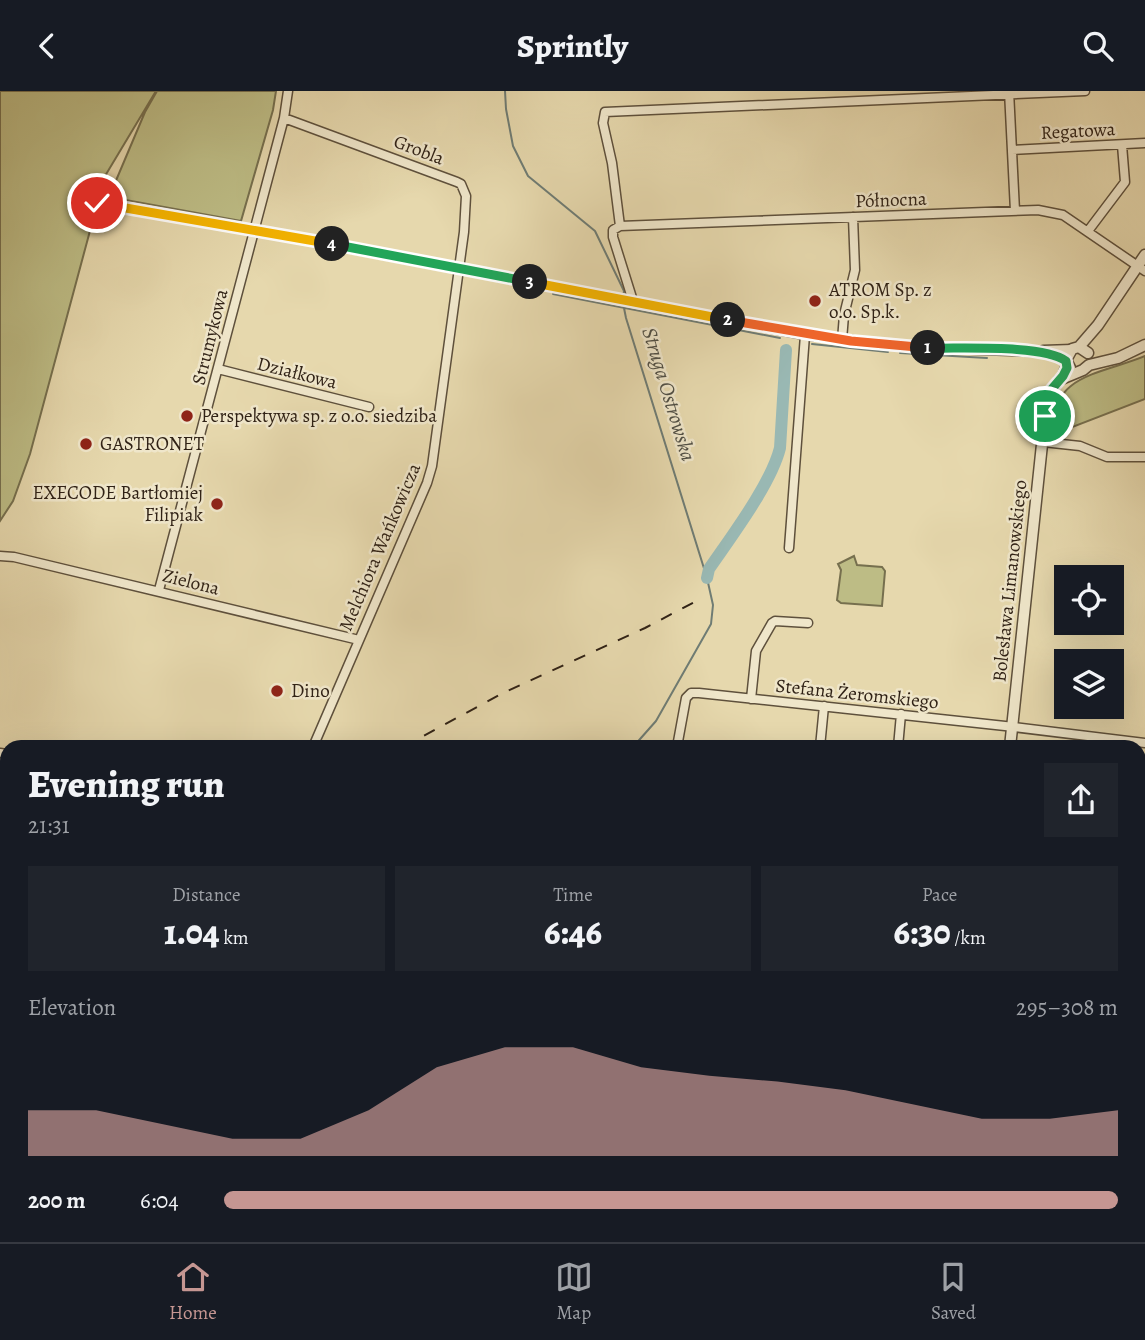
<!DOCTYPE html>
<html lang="en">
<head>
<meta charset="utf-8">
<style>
	:root { --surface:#171b24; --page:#20242c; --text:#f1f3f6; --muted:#9ea1a6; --line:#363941; --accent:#c59692 }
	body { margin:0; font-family:Alegreya,serif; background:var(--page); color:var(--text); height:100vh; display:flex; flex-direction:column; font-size:26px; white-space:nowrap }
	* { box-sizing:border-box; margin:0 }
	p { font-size:23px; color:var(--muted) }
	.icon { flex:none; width:38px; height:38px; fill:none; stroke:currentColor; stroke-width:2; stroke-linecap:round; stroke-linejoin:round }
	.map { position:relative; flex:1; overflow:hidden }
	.side { position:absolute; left:0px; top:649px; width:1146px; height:502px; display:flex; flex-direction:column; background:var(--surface); border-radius:21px 21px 0 0; box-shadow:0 7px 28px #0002 }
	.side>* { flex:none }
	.controls { position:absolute; left:1054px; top:474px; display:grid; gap:14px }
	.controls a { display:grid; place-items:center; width:70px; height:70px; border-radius:0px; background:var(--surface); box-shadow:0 7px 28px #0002; font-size:35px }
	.pin { position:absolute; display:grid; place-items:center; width:60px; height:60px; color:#fff; margin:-30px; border:4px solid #fff; border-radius:50%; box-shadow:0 2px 7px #0007 }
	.km { position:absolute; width:35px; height:35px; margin:-18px; border-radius:50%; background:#222; color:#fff; font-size:19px; line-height:35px; text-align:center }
	.round { display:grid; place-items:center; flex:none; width:74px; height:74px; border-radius:0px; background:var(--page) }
	.summary { display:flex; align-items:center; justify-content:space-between; height:119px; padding:0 28px }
	h1 { font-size:38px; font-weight:800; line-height:52px }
	.figures { display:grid; grid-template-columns:repeat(3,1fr); gap:10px; height:119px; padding:7px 28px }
	.figures div { display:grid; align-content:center; border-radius:0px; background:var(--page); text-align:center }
	.figures b { font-size:35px; font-weight:800 }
	.figures small { font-size:19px; font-weight:400 }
	.figures p { font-size:19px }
	.chart { height:196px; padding:14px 28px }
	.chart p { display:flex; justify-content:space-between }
	.chart svg { width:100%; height:126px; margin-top:7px; fill:var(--accent); opacity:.7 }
	ul { padding:0 28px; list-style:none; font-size:23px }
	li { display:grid; grid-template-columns:112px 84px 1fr; align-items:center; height:52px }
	li i { height:18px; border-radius:9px; background:var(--accent) }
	header { display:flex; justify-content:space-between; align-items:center; height:91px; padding:0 28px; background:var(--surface); font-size:32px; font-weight:800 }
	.menu { display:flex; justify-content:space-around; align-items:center; height:98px; border-top:2px solid var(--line); background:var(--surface); font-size:19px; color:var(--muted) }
	.menu a { display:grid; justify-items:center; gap:4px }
	.menu .on { color:var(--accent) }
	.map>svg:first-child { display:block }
	.green { fill:#bdbc85; stroke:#766f4e; stroke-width:2 }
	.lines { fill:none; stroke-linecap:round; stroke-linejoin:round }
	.stream { stroke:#6f7c74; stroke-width:2 }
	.river { stroke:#99b8b3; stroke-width:12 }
	.minor-casing { stroke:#5e503c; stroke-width:11 }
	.tertiary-casing { stroke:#5e503c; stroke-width:13 }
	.minor { stroke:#efe6ca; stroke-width:8 }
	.tertiary { stroke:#efe6ca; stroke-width:10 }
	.rail { stroke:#302216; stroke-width:2; stroke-dasharray:12 12; stroke-linecap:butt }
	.split-1-casing { stroke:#fff; stroke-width:14 }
	.split-2-casing { stroke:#fff; stroke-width:14 }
	.split-3-casing { stroke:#fff; stroke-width:14 }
	.split-4-casing { stroke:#fff; stroke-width:14 }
	.split-5-casing { stroke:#fff; stroke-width:14 }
	.split-1 { stroke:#22a559; stroke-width:9 }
	.split-2 { stroke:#f0652b; stroke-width:9 }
	.split-3 { stroke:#f5b400; stroke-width:9 }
	.split-4 { stroke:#22a559; stroke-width:9 }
	.split-5 { stroke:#f5b400; stroke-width:9 }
	.poi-dot { fill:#8f2418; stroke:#efe6ca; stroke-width:2.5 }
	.labels { text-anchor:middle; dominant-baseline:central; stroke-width:5; stroke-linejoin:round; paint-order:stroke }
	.street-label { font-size:19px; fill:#302216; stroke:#efe6ca }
	.poi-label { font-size:19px; fill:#302216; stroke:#efe6ca; text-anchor:start }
	.water-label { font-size:21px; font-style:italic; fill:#504f45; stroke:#efe6ca }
</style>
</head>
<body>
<header><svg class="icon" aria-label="back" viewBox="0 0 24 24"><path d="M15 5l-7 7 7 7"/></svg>Sprintly<svg class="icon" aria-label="search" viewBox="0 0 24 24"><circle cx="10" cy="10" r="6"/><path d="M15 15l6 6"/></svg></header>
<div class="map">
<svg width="1145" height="1151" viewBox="0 0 1145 1151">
	<rect width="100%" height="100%" fill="#e6d8ad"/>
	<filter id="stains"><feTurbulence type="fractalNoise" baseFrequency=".00286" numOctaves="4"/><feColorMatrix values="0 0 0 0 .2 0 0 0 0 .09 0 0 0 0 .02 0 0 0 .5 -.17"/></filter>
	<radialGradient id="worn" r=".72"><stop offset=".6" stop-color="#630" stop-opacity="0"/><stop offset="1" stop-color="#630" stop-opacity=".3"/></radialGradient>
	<path class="green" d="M0,0h156l-57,95 -1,15 -68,253 -17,47 -13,20z
		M157,0h119l-3,19 -32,111 -132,-24 36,-85z
		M1145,265v43l-88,34c-13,-58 49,-60 88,-77z
		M854,465l3,9 25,2 3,4 -3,35 -41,-3 -4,-3 4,-30 -3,-6z
		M1139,920l6,1v230h-49l-70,-6 113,-1z
		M295,1145l37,2 -8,4h-75l2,-6z
		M523,1145h96v6h-97z"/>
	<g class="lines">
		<path class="stream" d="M505,0l1,18 7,37 15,30 67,55 29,60 -1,6
			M553,203l227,44
			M623,212l3,15 81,260 6,27 -2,19 -55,97 -23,26
			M812,253l76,8
			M900,262l87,5"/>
		<path class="river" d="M707,487l2,-9c22,-32 62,-85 71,-121l6,-98"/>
		<g class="minor-casing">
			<path id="minor" d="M1009,0l6,120
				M284,27l173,64 4,2 5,12 -2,36 -32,234 -5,17 -114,264
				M1012,59l133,-7
				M97,112l157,27 551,105 118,13 114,4 20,3 9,6
				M620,135l418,-16 25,5 82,56
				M1088,140l37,-49 -3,-37
				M633,210l-20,-64v-7l7,-4 -8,-63 -9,-40 2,-11 480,-21
				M842,249l2,-25 11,-45 -2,-53
				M1043,259l29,-1
				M218,278l151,38
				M1043,351l37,4 27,11h38
				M789,457l16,-213
				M0,465l14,1 345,83
				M159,499l125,-472 4,-27
				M751,608l5,-48 16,-28 3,-2 33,2
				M677,656l9,-49 5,-5h8l306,33 140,17
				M820,656l4,-41
				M898,656l3,-33
				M0,662l7,1
				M0,999l7,-7
				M0,1083l7,3
				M52,1144l4,7
				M151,1144l16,7
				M663,1144l85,6
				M196,1151l2,-7
				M359,1151l1,-7
				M520,1151l1,-7
				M649,1151l1,-7"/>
		</g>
		<g class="tertiary-casing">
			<path id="tertiary" d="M1079,256l19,-22 47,-70
				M1070,277l-4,-8 6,-11 7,-2 9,6
				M1059,289l24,-10 6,-5 29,-7 27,-13
				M1010,656l35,-331 6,-26 12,-14 4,-11
				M959,1151v-7"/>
		</g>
		<use href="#minor" class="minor"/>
		<use href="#tertiary" class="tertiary"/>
		<path class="rail" d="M403,656l100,-54 142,-65 57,-30
			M0,981l7,-7"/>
	</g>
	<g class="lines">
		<g class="split-1-casing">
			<path id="split-1" d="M928,257c31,1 115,-4 138,13l1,7 -4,8 -12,14 -6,26"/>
		</g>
		<g class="split-2-casing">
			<path id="split-2" d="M728,229l123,21 77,7"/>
		</g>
		<g class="split-3-casing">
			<path id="split-3" d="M530,191l198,38"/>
		</g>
		<g class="split-4-casing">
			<path id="split-4" d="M332,153l198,38"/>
		</g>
		<g class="split-5-casing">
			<path id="split-5" d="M97,112l235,41"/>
		</g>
		<use href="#split-1" class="split-1"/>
		<use href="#split-2" class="split-2"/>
		<use href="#split-3" class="split-3"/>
		<use href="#split-4" class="split-4"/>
		<use href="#split-5" class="split-5"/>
	</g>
	<g class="poi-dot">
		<circle cx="815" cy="210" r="7"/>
		<circle cx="187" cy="325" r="7"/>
		<circle cx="86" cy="353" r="7"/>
		<circle cx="217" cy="413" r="7"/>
		<circle cx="277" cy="600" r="7"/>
	</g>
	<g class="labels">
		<g class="street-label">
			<text transform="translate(1078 40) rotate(-3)">Regatowa</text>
			<text transform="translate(419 59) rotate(21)">Grobla</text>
			<text transform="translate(891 109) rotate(-2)">Północna</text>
			<text transform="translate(210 246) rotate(-76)">Strumykowa</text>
			<text transform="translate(297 282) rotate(14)">Działkowa</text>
			<text transform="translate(380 456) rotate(-67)">Melchiora Wańkowicza</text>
			<text transform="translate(1010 490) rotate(-84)">Bolesława Limanowskiego</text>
			<text transform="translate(191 491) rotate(14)">Zielona</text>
			<text transform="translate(857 603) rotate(6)">Stefana Żeromskiego</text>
		</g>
		<g class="poi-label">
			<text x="829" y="199">ATROM Sp. z<tspan x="829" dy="22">o.o. Sp.k.</tspan></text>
			<text x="201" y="325">Perspektywa sp. z o.o. siedziba</text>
			<text x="100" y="353">GASTRONET</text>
			<text x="203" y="402" text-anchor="end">EXECODE Bartłomiej<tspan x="203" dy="22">Filipiak</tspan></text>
			<text x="291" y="600">Dino</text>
		</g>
		<g class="water-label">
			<text transform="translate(669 303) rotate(73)">Struga Ostrowska</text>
		</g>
	</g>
	<rect width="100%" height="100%" filter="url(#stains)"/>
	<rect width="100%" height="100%" fill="url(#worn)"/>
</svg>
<div class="controls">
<a><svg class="icon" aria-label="locate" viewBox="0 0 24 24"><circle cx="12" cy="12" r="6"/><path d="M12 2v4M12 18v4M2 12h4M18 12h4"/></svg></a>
<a><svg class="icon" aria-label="layers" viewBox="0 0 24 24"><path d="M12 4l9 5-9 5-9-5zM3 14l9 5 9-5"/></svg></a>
</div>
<div class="pin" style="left:1045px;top:325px;background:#1e9e55"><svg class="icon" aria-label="arrive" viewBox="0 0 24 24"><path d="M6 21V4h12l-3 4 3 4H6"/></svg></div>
<div class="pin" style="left:97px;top:112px;background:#d93025"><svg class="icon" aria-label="check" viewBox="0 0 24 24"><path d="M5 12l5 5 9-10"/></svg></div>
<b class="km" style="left:928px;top:257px">1</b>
<b class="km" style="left:728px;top:229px">2</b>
<b class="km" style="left:530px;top:191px">3</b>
<b class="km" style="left:332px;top:153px">4</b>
<section class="side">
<div class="summary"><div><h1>Evening run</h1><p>21:31</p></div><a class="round"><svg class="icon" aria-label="share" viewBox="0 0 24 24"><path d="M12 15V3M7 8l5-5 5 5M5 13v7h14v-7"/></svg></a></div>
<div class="figures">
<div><p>Distance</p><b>1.04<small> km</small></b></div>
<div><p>Time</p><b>6:46</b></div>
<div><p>Pace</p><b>6:30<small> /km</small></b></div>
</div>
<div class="chart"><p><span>Elevation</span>295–308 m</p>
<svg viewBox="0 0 160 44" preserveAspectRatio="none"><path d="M0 44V28L10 28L20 33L30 38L40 38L50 28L60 13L70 6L80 6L90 13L100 16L110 18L120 21L130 26L140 31L150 31L160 28V44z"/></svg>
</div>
<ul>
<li><b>200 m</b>6:04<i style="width:100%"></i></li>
</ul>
</section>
</div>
<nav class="menu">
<a class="on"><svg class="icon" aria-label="home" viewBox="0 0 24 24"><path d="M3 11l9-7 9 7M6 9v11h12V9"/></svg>Home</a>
<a><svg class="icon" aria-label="map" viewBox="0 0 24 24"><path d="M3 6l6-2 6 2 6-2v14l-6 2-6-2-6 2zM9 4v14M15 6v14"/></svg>Map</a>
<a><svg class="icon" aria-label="saved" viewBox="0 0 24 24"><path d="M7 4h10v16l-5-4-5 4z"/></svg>Saved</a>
</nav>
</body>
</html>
